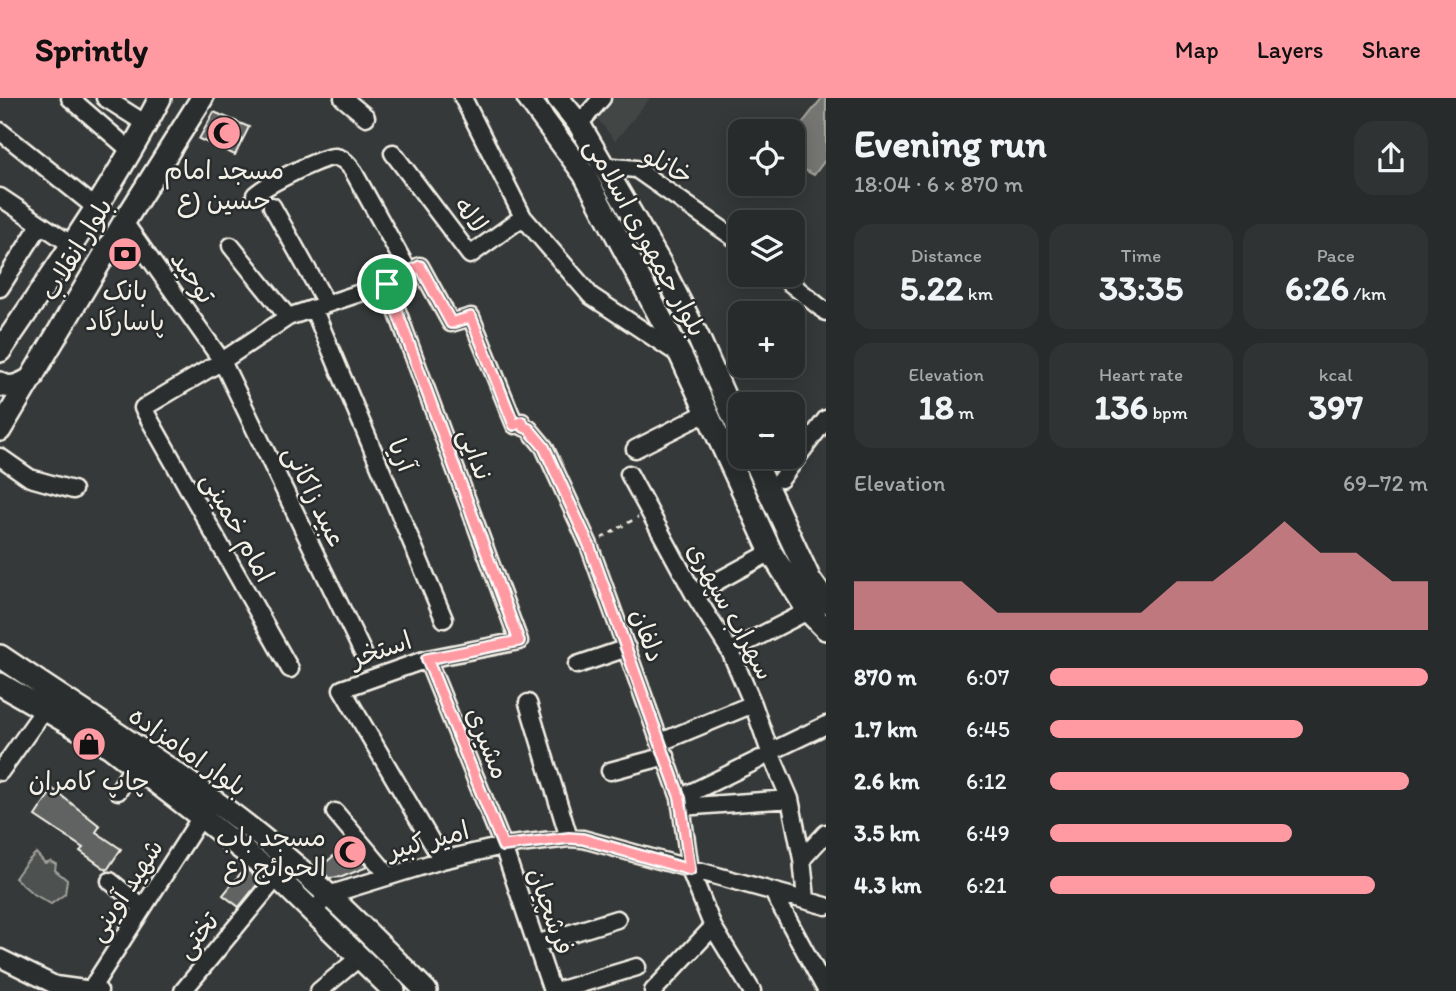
<!DOCTYPE html>
<html lang="en">
<head>
<meta charset="utf-8">
<style>
	:root { --surface:#282b2b; --page:#303333; --text:#f1f3f6; --muted:#a5a7a9; --line:#444747; --accent:#ff9aa2 }
	body { margin:0; font-family:Itim,"Playpen Sans Arabic",sans-serif; background:var(--page); color:var(--text); height:100vh; display:flex; flex-direction:column; font-size:26px; white-space:nowrap }
	* { box-sizing:border-box; margin:0 }
	p { font-size:23px; color:var(--muted) }
	.icon { flex:none; width:38px; height:38px; fill:none; stroke:currentColor; stroke-width:2; stroke-linecap:round; stroke-linejoin:round }
	.map { position:relative; flex:1; overflow:hidden }
	.sheet { display:flex; flex-direction:column; background:var(--surface); width:630px }
	.sheet>* { flex:none }
	.tools { position:absolute; left:728px; top:21px; display:grid; gap:14px }
	.tools a { display:grid; place-items:center; width:77px; height:77px; border-radius:14px; background:var(--surface); box-shadow:0 4px 18px #0003,0 0 0 2px var(--line); font-size:35px }
	.pin { position:absolute; display:grid; place-items:center; width:60px; height:60px; color:#fff; margin:-30px; border:4px solid #fff; border-radius:50%; box-shadow:0 2px 7px #0007 }
	.round { display:grid; place-items:center; flex:none; width:74px; height:74px; border-radius:21px; background:var(--page) }
	.overview { display:flex; align-items:center; justify-content:space-between; height:119px; padding:0 28px }
	h1 { font-size:38px; font-weight:700; line-height:52px }
	.stats { display:grid; grid-template-columns:repeat(3,1fr); gap:10px; height:119px; padding:7px 28px }
	.stats div { display:grid; align-content:center; border-radius:18px; background:var(--page); text-align:center }
	.stats b { font-size:35px; font-weight:700 }
	.stats small { font-size:19px; font-weight:400 }
	.stats p { font-size:19px }
	.chart { height:196px; padding:14px 28px }
	.chart p { display:flex; justify-content:space-between }
	.chart svg { width:100%; height:126px; margin-top:7px; fill:var(--accent); opacity:.7 }
	ul { padding:0 28px; list-style:none; font-size:23px }
	li { display:grid; grid-template-columns:112px 84px 1fr; align-items:center; height:52px }
	li i { height:18px; border-radius:9px; background:var(--accent) }
	header { display:flex; align-items:center; gap:42px; box-sizing:border-box; height:98px; padding:0 35px; background:var(--accent); color:#111 }
	header strong { font-size:33px }
	nav { display:flex; gap:38px; margin-inline-start:auto; font-size:24px }
	main { display:flex; flex:1; min-height:0 }
	.map>svg:first-child { display:block }
	.built { fill:#434645 }
	.green { fill:#4e514f; stroke:#a1a19c; stroke-width:2 }
	.water { fill:#757572; stroke:#a8a7a1; stroke-width:2 }
	.building { fill:#616362; stroke:#f4f1e8; stroke-width:2 }
	.lines { fill:none; stroke-linecap:round; stroke-linejoin:round }
	.minor-casing { stroke:#f4f1e8; stroke-width:21 }
	.major-casing { stroke:#f4f1e8; stroke-width:26 }
	.path { stroke:#f4f1e8; stroke-width:2.5; stroke-dasharray:5 5; stroke-linecap:butt }
	.minor { stroke:#2a2d2e; stroke-width:16 }
	.major { stroke:#2a2d2e; stroke-width:21 }
	.route-casing { stroke:#fff; stroke-width:14 }
	.route { stroke:#ff9aa2; stroke-width:9 }
	.labels { text-anchor:middle; dominant-baseline:central; stroke-width:5; stroke-linejoin:round; paint-order:stroke }
	.street-label { font-size:26px; fill:#f4f1e8; stroke:#2a2d2e }
	.poi-label { font-size:26px; fill:#f4f1e8; stroke:#2a2d2e }
</style>
</head>
<body>
<header>
<strong>Sprintly</strong>
<nav><a>Map</a><a>Layers</a><a>Share</a></nav>
</header>
<main>
<div class="map">
<svg width="826" height="893" viewBox="0 0 826 893">
	<rect width="100%" height="100%" fill="#363939"/>
	<filter id="ink" filterUnits="userSpaceOnUse"><feTurbulence type="fractalNoise" baseFrequency=".0143" numOctaves="2"/><feDisplacementMap in="SourceGraphic" scale="14" xChannelSelector="R" yChannelSelector="G"/><feConvolveMatrix kernelMatrix="1 2 1 2 8 2 1 2 1" color-interpolation-filters="sRGB"/></filter>
	<g filter="url(#ink)">
		<path class="built" d="M613,0h37l-35,43 -18,-23z"/>
		<path class="green" d="M36,755l9,10 5,-2 6,3 -1,6 12,10 -2,14 -14,10 -19,-11 -17,-15 10,-14z"/>
		<path class="water" d="M822,0h4v61l-12,16 -21,-11v-29z"/>
		<path class="building" d="M214,14l35,15 -14,28 -36,-16z
			M53,691l47,37 -4,6 25,17 -14,21 -27,-19 3,-3 -48,-32z
			M348,746l19,23 -25,10 -13,1 -10,-10z
			M245,770l15,13 -21,26 -16,-12z"/>
		<g class="lines">
			<g class="minor-casing">
				<path id="minor" d="M70,0l61,53
					M105,0l41,26
					M343,0l23,19
					M463,0l60,119 68,79 89,59
					M579,26l23,-26
					M0,33l95,76
					M393,55l77,102 53,-38
					M603,68l33,3 104,73
					M255,97c9,-9 67,-39 80,-38 8,1 12,6 17,12l57,103
					M0,99l72,48
					M272,108l54,97
					M124,124l98,139 141,292
					M231,148l57,71
					M780,177l46,37
					M387,186l132,357 -92,18 -85,30 100,171
					M0,190l40,-63
					M314,212l130,309
					M635,351l71,-36
					M0,359l30,21 43,12
					M629,376l65,120 36,57 23,53 17,48 20,47 12,60 4,40
					M781,381l45,-60
					M694,496l77,-42
					M730,553l78,-40
					M427,561l76,187 49,145
					M577,567l50,-17
					M290,571l-147,-261 79,-47 66,-44 99,-33 33,-18 31,57 20,-6 44,108 7,-3 2,5 5,2 15,18 45,98 91,253 10,72 23,57 39,64
					M528,605l41,135
					M661,644l92,-38
					M770,654l56,-27
					M610,673l56,-15
					M0,674l44,-62
					M118,693l16,-25
					M680,700l80,-39
					M681,709l109,-8
					M335,714l53,63
					M802,761l24,-26
					M110,783l32,26
					M773,794l53,98
					M314,813l14,-16 114,-35 61,-14 66,-8 14,1 243,67
					M536,846l81,-25
					M0,860l55,27 44,6
					M91,891l110,-172
					M183,893l94,-114
					M319,893l41,-34
					M557,893l80,-24
					M653,893l60,-64"/>
			</g>
			<g class="major-casing">
				<path id="major" d="M528,0l56,76 97,182 90,196 37,59 18,18
					M558,0l21,26 81,139 39,76 41,93
					M0,253c56,-82 114,-165 160,-253
					M0,285c10,8 22,1 32,-5
					M0,332l124,-208 78,-124
					M753,359l57,123 16,22
					M0,558c91,62 186,119 271,189 55,44 105,96 155,146
					M0,586l110,63 91,70 76,60 117,114"/>
			</g>
			<path class="path" d="M602,440l36,-21"/>
			<use href="#minor" class="minor"/>
			<use href="#major" class="major"/>
		</g>
	</g>
	<g class="lines" filter="url(#ink)">
		<g class="route-casing">
			<path id="route" d="M420,168l31,57 20,-6 43,108 8,-3 2,5 5,2 15,18 45,98 91,253 10,72 -107,-31 -14,-1 -66,8 -76,-187 92,-18 -132,-357z"/>
		</g>
		<use href="#route" class="route"/>
	</g>
	<defs>
		<g id="mosque-disc" transform="scale(1.75)"><circle r="9.5" fill="#ff9aa2" stroke="#2a2d2e"/><path d="M3.5-4.9A6 6 0 1 0 3.5 4.9A5 5 0 1 1 3.5-4.9Z" fill="#111"/></g>
		<g id="bank-disc" transform="scale(1.75)"><circle r="9.5" fill="#ff9aa2" stroke="#2a2d2e"/><path d="M-6-4H6V4H-6ZM0-2.3a2.3 2.3 0 1 0 0 4.6a2.3 2.3 0 1 0 0-4.6Z" fill="#111"/></g>
		<g id="shop-disc" transform="scale(1.75)"><circle r="9.5" fill="#ff9aa2" stroke="#2a2d2e"/><path d="M-5-2.5h2.3a2.7 3.5 0 0 1 5.4 0H5L5.5 6h-11ZM-1.5-2.5h3a1.5 2.3 0 0 0-3 0Z" fill="#111"/></g>
	</defs>
	<g fill-rule="evenodd">
		<use href="#mosque-disc" x="224" y="35"/>
		<use href="#bank-disc" x="125" y="156"/>
		<use href="#shop-disc" x="89" y="646"/>
		<use href="#mosque-disc" x="350" y="754"/>
	</g>
	<g class="labels">
		<g class="street-label">
			<text transform="translate(668 67) rotate(29)">خانلو</text>
			<text transform="translate(471 117) rotate(53)">لاله</text>
			<text transform="translate(646 139) rotate(61)">بلوار جمهوری اسلامی</text>
			<text transform="translate(76 151) rotate(-59)">بلوار انقلاب</text>
			<text transform="translate(193 179) rotate(55)">توحید</text>
			<text transform="translate(476 356) rotate(70)">ندایی</text>
			<text transform="translate(402 357) rotate(67)">آریا</text>
			<text transform="translate(315 398) rotate(64)">عبید زاکانی</text>
			<text transform="translate(238 429) rotate(61)">امام خمینی</text>
			<text transform="translate(731 513) rotate(61)">سهراب سپهری</text>
			<text transform="translate(648 537) rotate(70)">دلفان</text>
			<text transform="translate(381 551) rotate(-19)">استخر</text>
			<text transform="translate(488 645) rotate(68)">مشیری</text>
			<text transform="translate(188 653) rotate(35)">بلوار امامزاده</text>
			<text transform="translate(428 742) rotate(-15)">امیر کبیر</text>
			<text transform="translate(125 792) rotate(-57)">شهید آوینی</text>
			<text transform="translate(551 813) rotate(71)">فرشچیان</text>
			<text transform="translate(197 837) rotate(-50)">تختی</text>
		</g>
		<g class="poi-label">
			<text x="224" y="72">مسجد امام<tspan x="224" dy="30">حسین (ع</tspan></text>
			<text x="125" y="193">بانک<tspan x="125" dy="30">پاسارگاد</tspan></text>
			<text x="89" y="683">چاپ کامران</text>
			<text x="326" y="739" text-anchor="end">مسجد باب<tspan x="326" dy="30">الحوائج (ع</tspan></text>
		</g>
	</g>
</svg>
<div class="tools">
<a><svg class="icon" aria-label="locate" viewBox="0 0 24 24"><circle cx="12" cy="12" r="6"/><path d="M12 2v4M12 18v4M2 12h4M18 12h4"/></svg></a>
<a><svg class="icon" aria-label="layers" viewBox="0 0 24 24"><path d="M12 4l9 5-9 5-9-5zM3 14l9 5 9-5"/></svg></a>
<a>+</a>
<a>−</a>
</div>
<div class="pin" style="left:387px;top:186px;background:#1e9e55"><svg class="icon" aria-label="arrive" viewBox="0 0 24 24"><path d="M6 21V4h12l-3 4 3 4H6"/></svg></div>
</div>
<section class="sheet">
<div class="overview"><div><h1>Evening run</h1><p>18:04 · 6 × 870 m</p></div><a class="round"><svg class="icon" aria-label="share" viewBox="0 0 24 24"><path d="M12 15V3M7 8l5-5 5 5M5 13v7h14v-7"/></svg></a></div>
<div class="stats">
<div><p>Distance</p><b>5.22<small> km</small></b></div>
<div><p>Time</p><b>33:35</b></div>
<div><p>Pace</p><b>6:26<small> /km</small></b></div>
</div>
<div class="stats">
<div><p>Elevation</p><b>18<small> m</small></b></div>
<div><p>Heart rate</p><b>136<small> bpm</small></b></div>
<div><p>kcal</p><b>397</b></div>
</div>
<div class="chart"><p><span>Elevation</span>69–72 m</p>
<svg viewBox="0 0 160 44" preserveAspectRatio="none"><path d="M0 44V27L10 27L20 27L30 27L40 38L50 38L60 38L70 38L80 38L90 27L100 27L110 17L120 6L130 17L140 17L150 27L160 27V44z"/></svg>
</div>
<ul>
<li><b>870 m</b>6:07<i style="width:100%"></i></li>
<li><b>1.7 km</b>6:45<i style="width:67%"></i></li>
<li><b>2.6 km</b>6:12<i style="width:95%"></i></li>
<li><b>3.5 km</b>6:49<i style="width:64%"></i></li>
<li><b>4.3 km</b>6:21<i style="width:86%"></i></li>
</ul>
</section>
</main>
</body>
</html>
